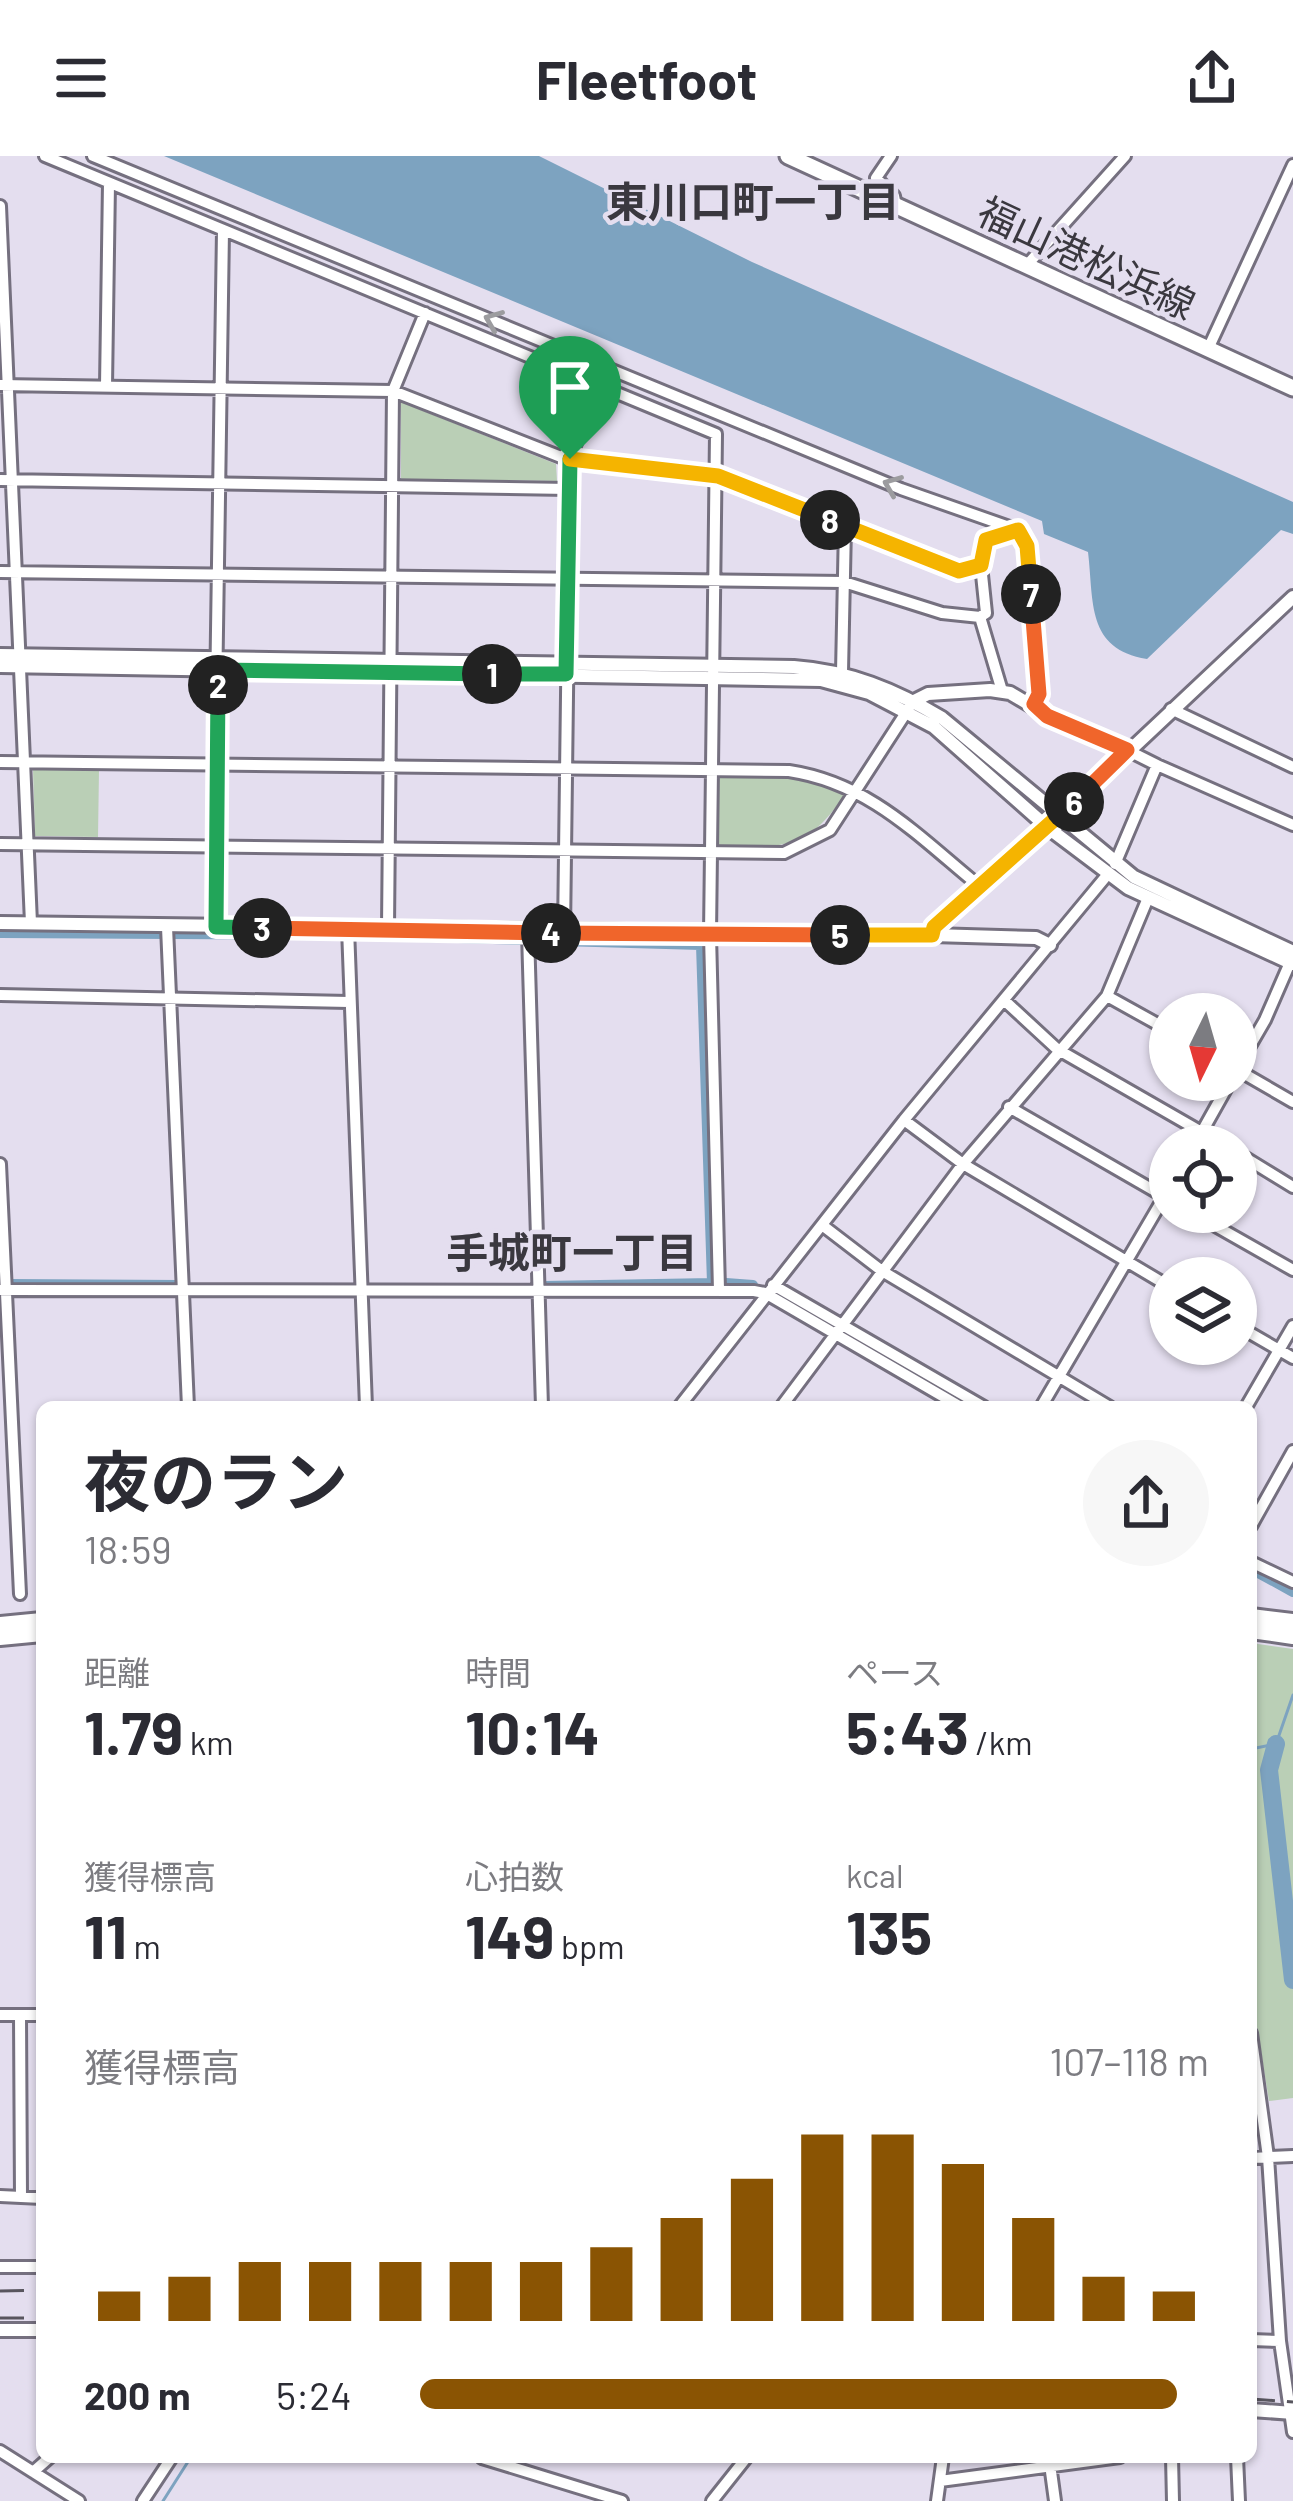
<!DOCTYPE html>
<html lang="ja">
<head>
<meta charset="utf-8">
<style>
	:root { --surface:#fff; --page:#f7f7f7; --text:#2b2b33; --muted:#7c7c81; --accent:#8a5403 }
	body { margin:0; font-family:Barlow,"Noto Sans JP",sans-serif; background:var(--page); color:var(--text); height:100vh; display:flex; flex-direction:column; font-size:45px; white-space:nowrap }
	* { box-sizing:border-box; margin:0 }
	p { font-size:39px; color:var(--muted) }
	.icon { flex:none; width:66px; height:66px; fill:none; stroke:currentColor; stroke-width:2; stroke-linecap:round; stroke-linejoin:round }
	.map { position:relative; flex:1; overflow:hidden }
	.sheet { position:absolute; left:36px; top:1245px; width:1221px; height:1062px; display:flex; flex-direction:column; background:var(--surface); border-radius:18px; box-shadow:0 3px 9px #0004 }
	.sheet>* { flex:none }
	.needle { width:78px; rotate:185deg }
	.fabs { position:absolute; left:1149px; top:837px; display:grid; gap:24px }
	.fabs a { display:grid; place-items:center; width:108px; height:108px; border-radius:50%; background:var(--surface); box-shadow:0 3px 9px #0004; font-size:60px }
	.pin { position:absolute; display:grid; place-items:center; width:102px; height:102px; color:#fff; margin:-123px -51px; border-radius:50% 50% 50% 0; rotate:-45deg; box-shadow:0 0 12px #0007 }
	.pin .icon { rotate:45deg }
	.km { position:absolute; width:60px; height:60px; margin:-30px; border-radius:50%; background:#222; color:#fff; font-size:33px; line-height:60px; text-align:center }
	.round { display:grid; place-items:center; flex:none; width:126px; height:126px; border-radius:63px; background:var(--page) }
	.headline { display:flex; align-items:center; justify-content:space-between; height:204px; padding:0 48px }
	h1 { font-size:66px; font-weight:700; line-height:90px }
	.metrics { display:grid; grid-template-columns:repeat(3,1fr); gap:18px; height:204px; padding:12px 48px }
	.metrics div { display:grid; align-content:center }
	.metrics b { font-size:60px; font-weight:700 }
	.metrics small { font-size:33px; font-weight:400 }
	.metrics p { font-size:33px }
	.chart { height:336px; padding:24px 48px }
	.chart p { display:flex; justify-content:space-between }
	.chart svg { width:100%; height:216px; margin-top:12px; stroke:var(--accent); stroke-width:6 }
	ul { padding:0 48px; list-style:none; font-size:39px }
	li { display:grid; grid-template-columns:192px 144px 1fr; align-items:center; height:90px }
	li i { height:30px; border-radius:15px; background:var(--accent) }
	header { display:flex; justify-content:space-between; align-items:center; height:156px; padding:0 48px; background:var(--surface); font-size:54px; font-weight:700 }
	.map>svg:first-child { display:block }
	.green { fill:#bacfb6 }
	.water { fill:#7da3c0 }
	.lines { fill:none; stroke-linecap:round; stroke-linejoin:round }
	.stream { stroke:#7da3c0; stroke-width:3 }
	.canal { stroke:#7da3c0; stroke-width:10 }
	.river { stroke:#7da3c0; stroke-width:18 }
	.minor-casing { stroke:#75707f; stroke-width:16 }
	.tertiary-casing { stroke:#75707f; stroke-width:18 }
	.secondary-casing { stroke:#75707f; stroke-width:21 }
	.trunk-casing { stroke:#75707f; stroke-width:22 }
	.minor { stroke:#fff; stroke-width:10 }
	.tertiary { stroke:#fff; stroke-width:12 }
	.secondary { stroke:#fff; stroke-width:15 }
	.trunk { stroke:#fff; stroke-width:16 }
	.rail { stroke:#58555e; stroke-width:3; stroke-dasharray:24 12; stroke-linecap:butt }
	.oneway { stroke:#9c9c9f }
	.split-1-casing { stroke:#fff; stroke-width:24 }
	.split-2-casing { stroke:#fff; stroke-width:24 }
	.split-3-casing { stroke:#fff; stroke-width:24 }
	.split-4-casing { stroke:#fff; stroke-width:24 }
	.split-5-casing { stroke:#fff; stroke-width:24 }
	.split-6-casing { stroke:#fff; stroke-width:24 }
	.split-7-casing { stroke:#fff; stroke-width:24 }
	.split-8-casing { stroke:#fff; stroke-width:24 }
	.split-9-casing { stroke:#fff; stroke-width:24 }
	.split-1 { stroke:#22a559; stroke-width:15 }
	.split-2 { stroke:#22a559; stroke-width:15 }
	.split-3 { stroke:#22a559; stroke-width:15 }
	.split-4 { stroke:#f0652b; stroke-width:15 }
	.split-5 { stroke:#f0652b; stroke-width:15 }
	.split-6 { stroke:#f5b400; stroke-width:15 }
	.split-7 { stroke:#f0652b; stroke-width:15 }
	.split-8 { stroke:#f5b400; stroke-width:15 }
	.split-9 { stroke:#f5b400; stroke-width:15 }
	.labels { text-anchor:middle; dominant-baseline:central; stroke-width:9; stroke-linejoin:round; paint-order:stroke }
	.street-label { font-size:39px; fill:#3a383f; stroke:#e4deef }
	.neighbourhood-label { font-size:42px; font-weight:bold; fill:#3a383f; stroke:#e4deef }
</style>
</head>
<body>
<header><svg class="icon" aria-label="menu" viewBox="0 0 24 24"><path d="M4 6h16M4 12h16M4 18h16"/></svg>Fleetfoot<svg class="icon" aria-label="share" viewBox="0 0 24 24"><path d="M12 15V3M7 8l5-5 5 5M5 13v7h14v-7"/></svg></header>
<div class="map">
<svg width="1293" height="2345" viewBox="0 0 1293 2345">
	<rect width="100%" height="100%" fill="#e4deef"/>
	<path class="green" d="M401,246l155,62 1,17 -156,-2z
		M33,614h66l-1,67 -63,-1z
		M719,621l85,1 42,15c-39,58 -62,55 -128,52z
		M1251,1487l42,6v449l-24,3 -18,-111z"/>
	<path class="water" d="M164,0h375l213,106 541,240v32l-12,-4 -134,129c-61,-10 -53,-57 -59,-107l-44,-18 -2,-13z"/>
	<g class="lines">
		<path class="stream" d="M1251,1593l25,-5 17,-49
			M163,2345l28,-44"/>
		<path class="canal" d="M0,777l343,2
			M353,779l348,10 11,338 -168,3
			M726,1127l27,2
			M9,1128l171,1
			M789,1145l36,20
			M1251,1413l42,23"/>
		<path class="river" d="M1276,1588l-7,26 24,210"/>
		<g class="minor-casing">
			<path id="minor" d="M45,0l671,278 -6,501 9,355
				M93,0l808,333 117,41 9,16 12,148 -4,10
				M891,0l-15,22 18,18 2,10
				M0,50l31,717
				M1027,109l98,-109
				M1208,193l85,-184
				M0,229l393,6 168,66 167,22 227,91 26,-5
				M106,230l3,-203
				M0,324l569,9
				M0,416l844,10 98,31 38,4
				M842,516l3,-146
				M1002,535l-22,-74 6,-4 -5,-48 5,-25 32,-10
				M1171,553l122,58
				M0,606l789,9c80,12 129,65 189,114
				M1157,609l136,60
				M0,688l784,9 46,-23 79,-122
				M1115,708l42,-99 -30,-15
				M167,771l21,480
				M216,771l-1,-163 8,-534
				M348,772l18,479
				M388,772l5,-537 32,-78
				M528,777l14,474
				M564,777l6,-474 28,-74
				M0,839l349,7
				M1107,840l63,35
				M1004,844l53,49 169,97
				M1236,913l57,33
				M1236,914l29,-50 27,-62
				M1009,951l158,91
				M904,964l59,44 207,123
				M1194,990l37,-66
				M1236,996l57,35
				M0,1008l20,430
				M1191,1056l102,58
				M822,1069l60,46 228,136
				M773,1129l211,122
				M0,1134l754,1 11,2 196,114
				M1236,1169l57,33
				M679,1251l225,-287 204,-246
				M781,1251l182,-243 144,-168 41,-98
				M1041,1251l129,-220
				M1246,1251l47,-81
				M1251,1370l42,-75
				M1251,1406l42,20
				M0,1859h42
				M20,1859l1,182
				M1251,1877l17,124 12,184 13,91
				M1251,2002l42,-2
				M0,2040l42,2
				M0,2111h42
				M1251,2184l29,1
				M0,2295l79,50
				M1049,2301l6,44
				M1172,2301l1,44
				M1237,2301l2,44
				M482,2302l140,43
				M33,2316l17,-15
				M940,2325l180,-24
				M143,2345l29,-44
				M712,2345l35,-44
				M937,2345l6,-44"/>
		</g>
		<g class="tertiary-casing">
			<path id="tertiary" d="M0,499l794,12c55,4 101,23 148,51l192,159 159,75
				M0,510l821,14 48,13 65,34 113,100 81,61 165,76
				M914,545l14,-7 62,-4 20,3 37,22 80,35
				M0,767l932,12 104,3 14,7
				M932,779l2,-8 124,-109 235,-221
				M0,2174h42
				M1251,2254l42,3"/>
		</g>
		<g class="secondary-casing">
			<path id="secondary" d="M788,0l505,232"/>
		</g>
		<g class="trunk-casing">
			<path id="trunk" d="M1251,1461l42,5
				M0,1469l42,-4
				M1251,1474l42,6
				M0,1481l42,-4"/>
		</g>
		<use href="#minor" class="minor"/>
		<use href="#tertiary" class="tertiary"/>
		<use href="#secondary" class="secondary"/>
		<use href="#trunk" class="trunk"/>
		<path class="rail" d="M0,2135l42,-1
			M0,2162h42
			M1251,2243l42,3"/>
	</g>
	<defs><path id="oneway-chevron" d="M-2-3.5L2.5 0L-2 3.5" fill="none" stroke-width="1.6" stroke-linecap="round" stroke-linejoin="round" transform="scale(3)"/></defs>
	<g class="oneway">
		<use href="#oneway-chevron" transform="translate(493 164) rotate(-158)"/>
		<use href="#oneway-chevron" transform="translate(892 329) rotate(-158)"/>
	</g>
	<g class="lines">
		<g class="split-1-casing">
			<path id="split-1" d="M492,518h74l4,-215"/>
		</g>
		<g class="split-2-casing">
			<path id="split-2" d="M218,529v-15l274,4"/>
		</g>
		<g class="split-3-casing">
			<path id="split-3" d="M218,529l-2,242 46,1"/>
		</g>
		<g class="split-4-casing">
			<path id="split-4" d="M262,772l289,5"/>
		</g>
		<g class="split-5-casing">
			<path id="split-5" d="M551,777l289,2"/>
		</g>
		<g class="split-6-casing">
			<path id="split-6" d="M840,779h92l2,-8 140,-125"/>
		</g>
		<g class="split-7-casing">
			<path id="split-7" d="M1031,438l8,100 -5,10 13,12 80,34 -53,52"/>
		</g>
		<g class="split-8-casing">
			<path id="split-8" d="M830,364l129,51 22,-6 5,-25 32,-10 9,16 4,48"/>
		</g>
		<g class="split-9-casing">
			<path id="split-9" d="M570,303l148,17 112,44"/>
		</g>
		<use href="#split-1" class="split-1"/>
		<use href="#split-2" class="split-2"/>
		<use href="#split-3" class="split-3"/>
		<use href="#split-4" class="split-4"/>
		<use href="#split-5" class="split-5"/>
		<use href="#split-6" class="split-6"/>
		<use href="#split-7" class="split-7"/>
		<use href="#split-8" class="split-8"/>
		<use href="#split-9" class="split-9"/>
	</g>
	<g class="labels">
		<g class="street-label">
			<text transform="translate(1087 101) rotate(25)">福山港松浜線</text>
		</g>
		<g class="neighbourhood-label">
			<text x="753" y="44">東川口町一丁目</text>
			<text x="572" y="1095">手城町一丁目</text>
		</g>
	</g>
</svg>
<div class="fabs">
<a><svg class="needle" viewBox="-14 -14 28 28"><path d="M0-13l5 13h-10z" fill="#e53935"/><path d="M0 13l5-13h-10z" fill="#7c7c81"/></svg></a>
<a><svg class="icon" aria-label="locate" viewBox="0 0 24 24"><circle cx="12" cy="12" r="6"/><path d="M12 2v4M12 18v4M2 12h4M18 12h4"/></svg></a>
<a><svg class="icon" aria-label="layers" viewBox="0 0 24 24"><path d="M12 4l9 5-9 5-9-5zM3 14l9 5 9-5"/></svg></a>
</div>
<div class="pin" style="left:570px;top:303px;background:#1e9e55"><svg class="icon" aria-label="arrive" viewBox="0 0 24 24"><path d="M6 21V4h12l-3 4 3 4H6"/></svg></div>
<b class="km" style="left:492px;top:518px">1</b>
<b class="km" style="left:218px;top:529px">2</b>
<b class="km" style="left:262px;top:772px">3</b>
<b class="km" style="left:551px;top:777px">4</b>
<b class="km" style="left:840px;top:779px">5</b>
<b class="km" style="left:1074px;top:646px">6</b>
<b class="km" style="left:1031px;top:438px">7</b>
<b class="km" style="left:830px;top:364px">8</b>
<section class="sheet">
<div class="headline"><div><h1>夜のラン</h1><p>18:59</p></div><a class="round"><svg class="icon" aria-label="share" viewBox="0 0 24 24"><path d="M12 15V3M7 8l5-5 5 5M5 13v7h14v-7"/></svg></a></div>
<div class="metrics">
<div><p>距離</p><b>1.79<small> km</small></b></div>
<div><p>時間</p><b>10:14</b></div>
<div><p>ペース</p><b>5:43<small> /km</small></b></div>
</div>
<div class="metrics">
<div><p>獲得標高</p><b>11<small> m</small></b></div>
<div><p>心拍数</p><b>149<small> bpm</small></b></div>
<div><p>kcal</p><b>135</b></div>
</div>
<div class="chart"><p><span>獲得標高</span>107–118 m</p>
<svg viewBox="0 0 160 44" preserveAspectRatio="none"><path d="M5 44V38M15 44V35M25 44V32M35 44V32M45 44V32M55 44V32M65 44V32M75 44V29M85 44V23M95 44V15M105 44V6M115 44V6M125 44V12M135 44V23M145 44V35M155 44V38"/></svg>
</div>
<ul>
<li><b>200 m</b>5:24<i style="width:96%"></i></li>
</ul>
</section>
</div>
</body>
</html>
